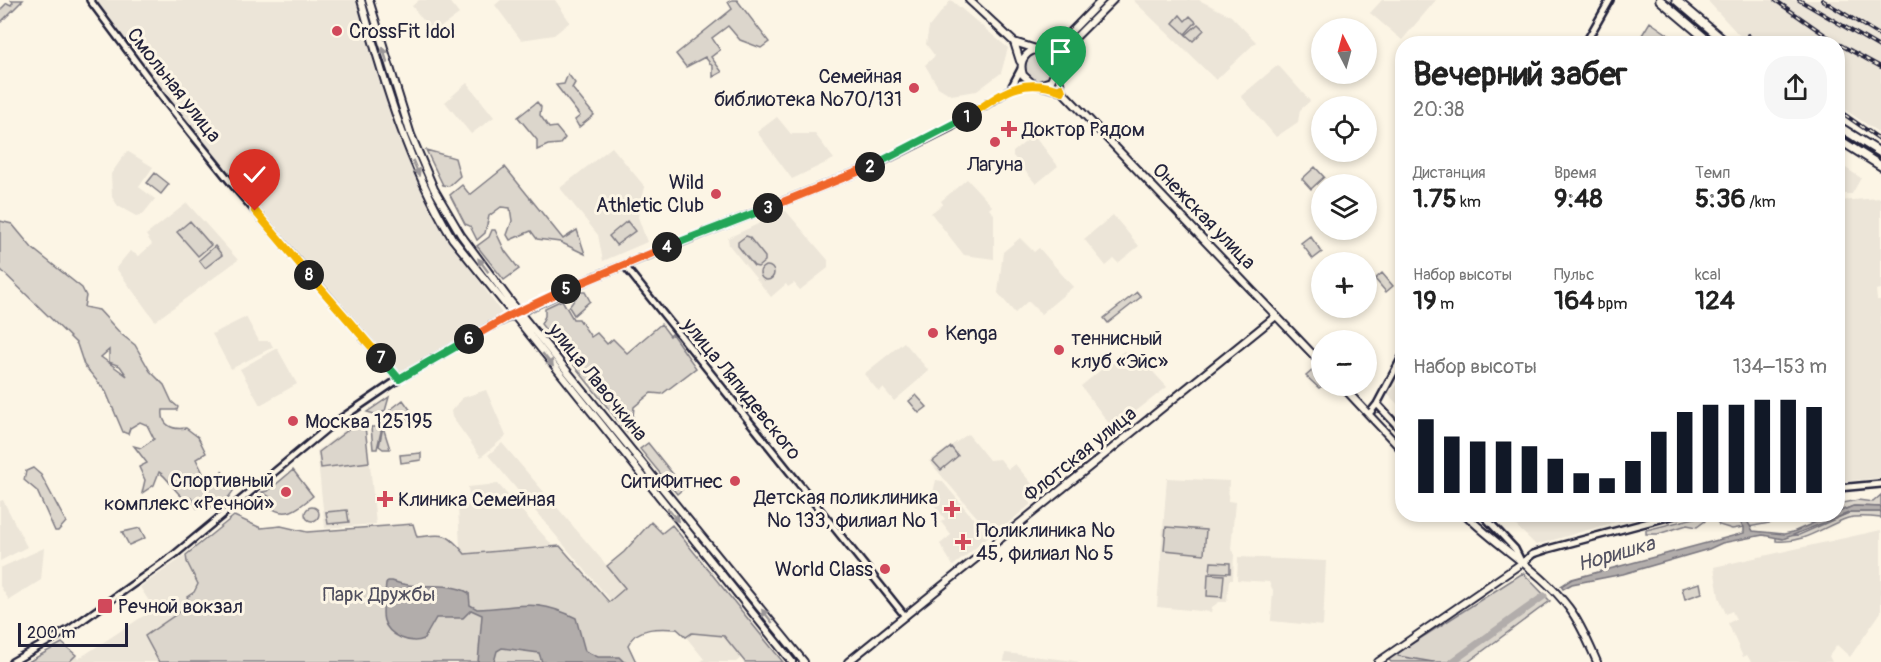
<!DOCTYPE html>
<html lang="ru">
<head>
<meta charset="utf-8">
<style>
	:root { --surface:#fff; --page:#f6f6f6; --text:#222; --muted:#767676; --accent:#111827 }
	body { margin:0; font-family:Pangolin,sans-serif; background:var(--page); color:var(--text); height:100vh; display:flex; flex-direction:column; font-size:22px; white-space:nowrap }
	* { box-sizing:border-box; margin:0 }
	p { font-size:20px; color:var(--muted) }
	.icon { flex:none; width:33px; height:33px; fill:none; stroke:currentColor; stroke-width:2; stroke-linecap:round; stroke-linejoin:round }
	.map { position:relative; flex:1; overflow:hidden }
	.sheet { position:absolute; left:1395px; top:36px; width:450px; height:486px; display:flex; flex-direction:column; background:var(--surface); border-radius:24px; box-shadow:0 3px 9px #0003 }
	.sheet>* { flex:none }
	.needle { width:39px; rotate:354deg }
	.controls { position:absolute; left:1311px; top:18px; display:grid; gap:12px }
	.controls a { display:grid; place-items:center; width:66px; height:66px; border-radius:50%; background:var(--surface); box-shadow:0 3px 9px #0003; font-size:30px }
	.scale { position:absolute; left:18px; bottom:15px; width:110px; box-sizing:border-box; padding-left:6px; border:3px solid #22223b; border-top:0; font-size:16px; line-height:21px; white-space:nowrap; color:#22223b; -webkit-text-stroke:4px #fcf5e5; paint-order:stroke }
	.pin { position:absolute; display:grid; place-items:center; width:51px; height:51px; color:#fff; margin:-62px -26px; border-radius:50% 50% 50% 0; rotate:-45deg; box-shadow:0 0 6px #0007 }
	.pin .icon { rotate:45deg }
	.km { position:absolute; width:30px; height:30px; margin:-15px; border-radius:50%; background:#222; color:#fff; font-size:16px; line-height:30px; text-align:center }
	.round { display:grid; place-items:center; flex:none; width:63px; height:63px; border-radius:24px; background:var(--page) }
	.head { display:flex; align-items:center; justify-content:space-between; height:102px; padding:0 18px }
	h1 { font-size:33px; font-weight:700; line-height:45px }
	.stats { display:grid; grid-template-columns:repeat(3,1fr); gap:9px; height:102px; padding:6px 18px }
	.stats div { display:grid; align-content:center }
	.stats b { font-size:26px; font-weight:700 }
	.stats small { font-size:16px; font-weight:400 }
	.stats p { font-size:16px }
	.chart { height:168px; padding:12px 18px }
	.chart p { display:flex; justify-content:space-between }
	.chart svg { width:100%; height:108px; margin-top:6px; stroke:var(--accent); stroke-width:6 }
	.map>svg:first-child { display:block }
	.built { fill:#ece5d8 }
	.green { fill:#dcd6cc; stroke:#7f7c84; stroke-width:1.5; fill-rule:evenodd }
	.water { fill:#b2adab; stroke:#78757e; stroke-width:1.5 }
	.lines { fill:none; stroke-linecap:round; stroke-linejoin:round }
	.stream { stroke:#78757e; stroke-width:1.5 }
	.river { stroke:#b2adab; stroke-width:7 }
	.tertiary-casing { stroke:#22223b; stroke-width:10 }
	.secondary-casing { stroke:#22223b; stroke-width:10 }
	.primary-casing { stroke:#22223b; stroke-width:11 }
	.tertiary { stroke:#fcf5e5; stroke-width:5 }
	.secondary { stroke:#fcf5e5; stroke-width:6 }
	.primary { stroke:#fcf5e5; stroke-width:7 }
	.rail-casing { stroke:#22223b; stroke-width:4 }
	.rail { stroke:#fcf5e5; stroke-width:1.5; stroke-dasharray:4.5; stroke-linecap:butt }
	.oneway { fill:#9a9698 }
	.split-1-casing { stroke:#fff; stroke-width:12 }
	.split-2-casing { stroke:#fff; stroke-width:12 }
	.split-3-casing { stroke:#fff; stroke-width:12 }
	.split-4-casing { stroke:#fff; stroke-width:12 }
	.split-5-casing { stroke:#fff; stroke-width:12 }
	.split-6-casing { stroke:#fff; stroke-width:12 }
	.split-7-casing { stroke:#fff; stroke-width:12 }
	.split-8-casing { stroke:#fff; stroke-width:12 }
	.split-9-casing { stroke:#fff; stroke-width:12 }
	.split-1 { stroke:#f5b400; stroke-width:8 }
	.split-2 { stroke:#22a559; stroke-width:8 }
	.split-3 { stroke:#f0652b; stroke-width:8 }
	.split-4 { stroke:#22a559; stroke-width:8 }
	.split-5 { stroke:#f0652b; stroke-width:8 }
	.split-6 { stroke:#f0652b; stroke-width:8 }
	.split-7 { stroke:#22a559; stroke-width:8 }
	.split-8 { stroke:#f5b400; stroke-width:8 }
	.split-9 { stroke:#f5b400; stroke-width:8 }
	.poi-dot { fill:#d1495b; stroke:#fcf5e5; stroke-width:2 }
	.labels { text-anchor:middle; dominant-baseline:central; stroke-width:6; stroke-linejoin:round; paint-order:stroke }
	.poi-label { font-size:20px; fill:#22223b; stroke:#fcf5e5; text-anchor:start }
	.street-label { font-size:20px; fill:#22223b; stroke:#fcf5e5 }
	.park-label { font-size:20px; fill:#504f5f; stroke:#fcf5e5 }
	.water-label { font-size:21px; font-style:italic; fill:#545362; stroke:#fcf5e5 }
</style>
</head>
<body>
<div class="map">
<svg width="1881" height="662" viewBox="0 0 1881 662">
	<rect width="100%" height="100%" fill="#fcf5e5"/>
	<filter id="ink" filterUnits="userSpaceOnUse"><feTurbulence type="fractalNoise" baseFrequency=".0167" numOctaves="2"/><feDisplacementMap in="SourceGraphic" scale="12" xChannelSelector="R" yChannelSelector="G"/><feConvolveMatrix kernelMatrix="1 2 1 2 8 2 1 2 1" color-interpolation-filters="sRGB"/></filter>
	<g filter="url(#ink)">
		<path class="built" d="M94,0h265l26,94 38,96 30,54 50,71 -103,59 -219,-257z
			M419,0h29l11,14 -26,19 -21,-27z
			M501,0h54l15,22 -16,13 -33,5 -26,-35z
			M951,0l57,48 -7,25 -24,18 -26,4 -13,-8 -13,-22 10,-9 -9,-12 3,-17z
			M1133,0h66l32,16 25,26 -40,38z
			M1382,0h54l-34,40 -32,-27z
			M1707,0h174v134l-43,-29v-61l-87,-1 -12,-8z
			M1278,65l32,36 -10,9 -2,12 -22,15 -35,-41z
			M467,83l27,34 -23,17 -26,-32z
			M777,117l14,17h24l19,25 -42,20 -35,-47z
			M1034,135l24,31 -22,18 -23,-28v-4z
			M612,147l33,40 -7,30 9,25 -44,19 -5,-26 -38,-47z
			M127,151l26,16 -14,20 16,12 -12,15 -7,2 -18,-10 -6,-9 -1,-23z
			M1838,163l23,15 -9,16h-14z
			M967,179l25,27 -3,3 5,5v45l-30,-4 -33,-42 12,-9 -2,-3z
			M1881,198v91l-5,1 1,10h4v178l-43,4v-281z
			M187,203l51,57 -83,61 -39,-53 14,-17 9,5 13,-12 -6,-9z
			M786,211l42,49v8l-28,22 -6,-7 -6,4 -2,-3 -15,13 -42,-52 -1,-7z
			M1113,215l26,31 -21,17 -4,-4 -8,7 -22,-27z
			M1020,238l14,14 5,-4 34,39 -32,27 -13,-13 -13,12 -17,-20 5,-41z
			M246,317l13,24h11l3,6 -42,22 -19,-35z
			M904,342l25,29 -35,30 -11,-13 -4,4 -15,-18z
			M277,348l20,36 -37,21 -20,-36z
			M1124,351l20,11 23,25 -54,42 -32,-43z
			M1402,380v29l-14,-15z
			M486,390l20,46 -25,21 -29,-40 -1,-6 11,-13z
			M365,415l11,109 -51,4 -8,-77z
			M968,434l21,26 11,-1 8,10 7,-5 24,28 -10,8 2,4 -38,32 -64,-75z
			M502,443l124,145 -15,13 -123,-146z
			M1167,478l62,3 -1,20 7,1 -4,47 3,3 -1,28h-4l-2,22h-8l-7,5 -1,5 -54,-5z
			M936,480l6,1 47,56 -36,29 -13,-22 11,-9 -10,-13 4,-3 -14,-18z
			M498,484l55,62 -88,8 -5,-7 -2,-41 12,-2 -2,-17z
			M3,500l24,47 -27,14v-60z
			M1505,515h139l-11,3v3l-18,1 -79,23z
			M1881,530v82l-31,45 -13,-12 -8,11 3,6h-81l-4,-7 -4,2 -15,-34 8,-4 -4,-8 -6,3 -7,-17 -5,-30z
			M44,548l-3,32 -32,20 -9,-14v-18z
			M186,555l1,7 11,22 -11,13 5,7 -47,32 14,26h-90l7,-7 2,4 76,-50 -14,-22z
			M1238,557l88,4 -3,65 -52,-5 2,-31 -4,-8 -32,-2z
			M692,633l32,3 17,22 -5,4h-35l3,-3 -18,-22z
			M1005,653l62,7 14,2h-77z"/>
		<path class="green" d="M11,0h12l-23,23v-13l7,-7 4,2 2,-3z
			M361,0h8l33,111 44,100 64,90 1,14 -49,-63 -49,-91z
			M732,0h5l32,42 -8,6 -21,-8 -12,-14 -16,12 8,12 -9,7 11,15 -9,5v-10l-8,-10 -19,10 -10,-13 56,-45 -4,-7z
			M1180,15l5,6 5,-5 6,6 -11,12 -12,-11z
			M1650,22l19,13 -3,8h-10l-14,-8z
			M1198,24l6,6 -11,11 -7,-6z
			M1024 67a15 15 0 1 1 30 0a15 15 0 1 1-30 0Z
			M568,74l7,9 -3,5 22,27 -15,12 -4,-7 5,-4 -24,-31 8,-1z
			M537,102l4,5 -1,8 9,13 7,-1 9,11 -5,6 -12,1 -11,5v-10l-19,-23z
			M426,150l29,8 5,18 -11,10 -6,-1z
			M505,167l58,72 14,-9 8,24 -25,-12 -23,-3 -6,-8 -21,9 -3,-5 5,-14 -2,-13 -9,-1 -12,9 -4,17 -8,7 -7,-14 -5,-2 -15,-29 12,-10 8,10z
			M1315,167l9,10 -13,12 -9,-10z
			M155,173l14,11 -8,10 -14,-11z
			M0,221l12,3 20,24 50,40 4,8 -2,11 15,3 22,24 14,11 15,26 14,14 8,17 6,5 -1,3h-14c-2,16 10,20 23,18l12,9 8,16 -10,6 11,22 11,-2 4,-8 5,11 8,5c-6,15 -22,22 -38,21l-6,-10 -6,1c-11,-7 -16,-21 -26,-27l-5,13 -12,8 3,-13 -6,-13 8,-4 -13,-17 7,2 13,-9 -7,-14 -7,-3 -10,6 -2,6 -5,-2 -17,-40 -22,-27 -7,-21 -77,-75zM109,350v12l11,4 7,10 -26,-19z
			M190,221l21,24 -13,11 -21,-24z
			M627,221l8,10 -19,14 -7,-9z
			M492,230h3l10,21 14,18 -15,11 -27,-34 12,-9z
			M746,236l3,1 16,20v4l-7,6 -4,-1 -16,-20v-4z
			M1310,236l12,16 -9,7 -12,-16z
			M215,246l7,9 -17,13 -6,-8z
			M760 273a7 7 0 1 1 14 0a7 7 0 1 1-14 0Z
			M1382,273l11,13 -7,6 -11,-13z
			M580,292h5l5,9 -16,14 -5,-8z
			M1137,292l4,5 -33,26 -4,-5z
			M562,300l11,19h6l12,18 6,-4 10,11 6,-5 14,14 34,-29 9,12 2,-2 24,34 -34,26 -11,-1 -17,14 -2,18 10,12 -7,5 -94,-118 4,-8v-8z
			M1314,369l7,8 1,9 -3,2 -13,-12z
			M916,395l11,12 -8,6 -10,-12z
			M389,397l-4,14 -7,4 -11,-3z
			M403,400l8,11 -20,2 -1,-3z
			M404,412l4,9 -11,5 -13,-2 2,-8z
			M364,418l5,44 -48,6 -2,-16z
			M371,427h11l-5,22h-4z
			M383,427l7,22h-7l-4,-3z
			M648,443l36,45 -7,6 -37,-45z
			M951,447l7,9 -17,14 -8,-9z
			M421,453v7l-20,3 -1,-8z
			M33,468l8,7 25,47 -8,9h-3l-18,-40 -13,-11 2,-9z
			M293,470l20,26c-15,13 -29,25 -46,8l6,-5 -11,-7 6,-1z
			M1881,495v12l-26,-1 -17,5v-7l20,-4 15,2z
			M305 514a7 7 0 1 1 14 0a7 7 0 1 1-14 0Z
			M347,510l2,12 -21,2 -2,-12z
			M1851,512h30v6c-9,-1 -24,-2 -33,0 -24,8 -44,26 -72,23v-4l23,-2z
			M1724,515h106l-16,8 -25,-4 -40,8 -4,-11 -7,4 6,7 -12,2 -13,-4 -2,-4z
			M234,516l27,12 20,-2 26,6 106,-8 4,13c28,-3 30,-5 48,17l95,-8 49,56 16,-14 -18,-22 17,-14 27,-30 11,11 10,-8 111,137h-38l-21,-26 -32,-3 -6,4 -9,-8c-16,-1 -41,-3 -49,16l8,17h-477l-14,-26 46,-32 -4,-7 7,-5 4,-8 -11,-22 -1,-7z
			M1702,516l3,5 -8,6 -10,-2 -29,9h-12v-4z
			M1166,527l40,3 -2,24 -40,-4z
			M140,528l5,10 -16,7 -7,-13z
			M1211,562l19,1v10l-20,-1z
			M1523,573l27,28 -82,61h-77l-3,-3z
			M1208,574l16,1 -2,22 -15,-1z
			M1700,583l2,10 -17,6 -3,-11z
			M62,643l14,12 -7,7h-41z"/>
		<path class="water" d="M1853,506l28,1v5h-30l-68,27 -20,-4 -41,8 -13,6 -86,25 -51,10 -9,5 -2,-3 11,-7 172,-46v-6l-7,-8 7,-3 9,15 31,3 9,-2z
			M392,581c25,10 54,-1 77,12l1,12 7,4c43,-1 57,-12 99,9l9,33 13,6h21l5,5h-82l-3,-9 -37,-5 -5,3 -3,11h-16l4,-47 -11,-5 -8,8h-27l-12,21c-7,3 -16,2 -23,-1 -26,-12 -17,-31 -15,-54l2,-3z"/>
		<g class="lines">
			<path class="stream" d="M1398,656l35,6"/>
			<path class="river" d="M1452,662l92,-66"/>
			<g class="tertiary-casing">
				<path id="tertiary" d="M90,0l76,102 71,88 162,189
					M1585,44l25,-44
					M1012,86l9,-17
					M624,265l281,351
					M1377,404l25,27
					M1369,414l8,-10 25,-47
					M1838,488l43,-4
					M1482,514l33,35 7,14 11,-9 15,-5 131,-35
					M12,662l58,-33 104,-74 156,-129 69,-47 92,-53 103,-49 281,-112 76,-38 58,-37 12,-5 12,-1"/>
			</g>
			<g class="secondary-casing">
				<path id="secondary" d="M361,0c23,83 47,164 91,238l340,424
					M369,0l42,135 23,54 27,46 49,66 294,361
					M969,0l45,42 6,19
					M1014,42l22,7
					M1042,49l17,-5 43,-44
					M1057,67l7,-18 49,-49
					M1057,71l5,20 260,273
					M1039,85l12,-4 6,-14 -7,-15c-18,-8 -33,5 -27,23l10,9 29,7
					M1342,386l60,64
					M1465,514c33,34 76,56 104,94 12,16 20,36 28,54
					M848,662l428,-346
					M1378,662l144,-99"/>
			</g>
			<g class="primary-casing">
				<path id="primary" d="M1660,0l52,44
					M1676,0l52,44
					M1838,126l43,27
					M1838,139l43,27"/>
			</g>
			<use href="#tertiary" class="tertiary"/>
			<use href="#secondary" class="secondary"/>
			<use href="#primary" class="primary"/>
			<g class="rail-casing">
				<path id="rail" d="M1775,0l60,42 46,25
					M1799,0l82,48
					M1822,0l59,36
					M1748,35l8,9
					M1838,110l43,30"/>
			</g>
			<use href="#rail" class="rail"/>
		</g>
		<defs><path id="oneway-solid" d="M-6-.8H1V-3.2L6.5 0L1 3.2V.8H-6Z" transform="scale(1.5)"/></defs>
		<g class="oneway">
			<use href="#oneway-solid" transform="translate(385 55) rotate(-106)"/>
			<use href="#oneway-solid" transform="translate(416 168) rotate(67)"/>
			<use href="#oneway-solid" transform="translate(483 265) rotate(-127)"/>
			<use href="#oneway-solid" transform="translate(548 360) rotate(51)"/>
			<use href="#oneway-solid" transform="translate(673 515) rotate(51)"/>
			<use href="#oneway-solid" transform="translate(767 616) rotate(-129)"/>
		</g>
	</g>
	<g class="lines" filter="url(#ink)">
		<g class="split-1-casing">
			<path id="split-1" d="M967,117c34,-22 52,-42 95,-26l-1,-3"/>
		</g>
		<g class="split-2-casing">
			<path id="split-2" d="M870,167l97,-50"/>
		</g>
		<g class="split-3-casing">
			<path id="split-3" d="M768,208l102,-41"/>
		</g>
		<g class="split-4-casing">
			<path id="split-4" d="M667,247l101,-39"/>
		</g>
		<g class="split-5-casing">
			<path id="split-5" d="M566,289l101,-42"/>
		</g>
		<g class="split-6-casing">
			<path id="split-6" d="M469,339l42,-24 55,-26"/>
		</g>
		<g class="split-7-casing">
			<path id="split-7" d="M381,358l18,21 70,-40"/>
		</g>
		<g class="split-8-casing">
			<path id="split-8" d="M309,275l72,83"/>
		</g>
		<g class="split-9-casing">
			<path id="split-9" d="M255,211l54,64"/>
		</g>
		<use href="#split-1" class="split-1"/>
		<use href="#split-2" class="split-2"/>
		<use href="#split-3" class="split-3"/>
		<use href="#split-4" class="split-4"/>
		<use href="#split-5" class="split-5"/>
		<use href="#split-6" class="split-6"/>
		<use href="#split-7" class="split-7"/>
		<use href="#split-8" class="split-8"/>
		<use href="#split-9" class="split-9"/>
	</g>
	<g class="poi-dot">
		<circle cx="337" cy="31" r="6"/>
		<circle cx="914" cy="88" r="6"/>
		<path d="M1006 120h6v6h6v6h-6v6h-6v-6h-6v-6h6z"/>
		<circle cx="995" cy="142" r="6"/>
		<circle cx="716" cy="194" r="6"/>
		<circle cx="933" cy="333" r="6"/>
		<circle cx="1059" cy="350" r="6"/>
		<circle cx="293" cy="421" r="6"/>
		<circle cx="735" cy="481" r="6"/>
		<circle cx="286" cy="492" r="6"/>
		<path d="M382 490h6v6h6v6h-6v6h-6v-6h-6v-6h6z"/>
		<path d="M949 500h6v6h6v6h-6v6h-6v-6h-6v-6h6z"/>
		<path d="M960 533h6v6h6v6h-6v6h-6v-6h-6v-6h6z"/>
		<circle cx="885" cy="569" r="6"/>
		<rect x="97" y="598" width="16" height="16" rx="3"/>
	</g>
	<g class="labels">
		<g class="poi-label">
			<text x="349" y="31">CrossFit Idol</text>
			<text x="902" y="76" text-anchor="end">Семейная<tspan x="902" dy="23">библиотека №70/131</tspan></text>
			<text x="1022" y="129">Доктор Рядом</text>
			<text x="995" y="164" text-anchor="middle">Лагуна</text>
			<text x="704" y="182" text-anchor="end">Wild<tspan x="704" dy="23">Athletic Club</tspan></text>
			<text x="945" y="333">Kenga</text>
			<text x="1071" y="338">теннисный<tspan x="1071" dy="23">клуб «Эйс»</tspan></text>
			<text x="305" y="421">Москва 125195</text>
			<text x="274" y="480" text-anchor="end">Спортивный<tspan x="274" dy="23">комплекс «Речной»</tspan></text>
			<text x="723" y="481" text-anchor="end">СитиФитнес</text>
			<text x="938" y="497" text-anchor="end">Детская поликлиника<tspan x="938" dy="23">№ 133, филиал № 1</tspan></text>
			<text x="398" y="499">Клиника Семейная</text>
			<text x="976" y="530">Поликлиника №<tspan x="976" dy="23">45, филиал № 5</tspan></text>
			<text x="873" y="569" text-anchor="end">World Class</text>
			<text x="118" y="606">Речной вокзал</text>
		</g>
		<g class="street-label">
			<text transform="translate(174 85) rotate(52)">Смольная улица</text>
			<text transform="translate(1204 216) rotate(46)">Онежская улица</text>
			<text transform="translate(598 382) rotate(51)">улица Лавочкина</text>
			<text transform="translate(742 389) rotate(51)">улица Ляпидевского</text>
			<text transform="translate(1080 454) rotate(-39)">Флотская улица</text>
		</g>
		<g class="park-label">
			<text x="379" y="594">Парк Дружбы</text>
		</g>
		<g class="water-label">
			<text transform="translate(1616 554) rotate(-16)">Норишка</text>
		</g>
	</g>
</svg>
<div class="controls">
<a><svg class="needle" viewBox="-14 -14 28 28"><path d="M0-13l5 13h-10z" fill="#e53935"/><path d="M0 13l5-13h-10z" fill="#767676"/></svg></a>
<a><svg class="icon" aria-label="locate" viewBox="0 0 24 24"><circle cx="12" cy="12" r="6"/><path d="M12 2v4M12 18v4M2 12h4M18 12h4"/></svg></a>
<a><svg class="icon" aria-label="layers" viewBox="0 0 24 24"><path d="M12 4l9 5-9 5-9-5zM3 14l9 5 9-5"/></svg></a>
<a>+</a>
<a>−</a>
</div>
<div class="scale">200 m</div>
<div class="pin" style="left:1061px;top:88px;background:#1e9e55"><svg class="icon" aria-label="arrive" viewBox="0 0 24 24"><path d="M6 21V4h12l-3 4 3 4H6"/></svg></div>
<div class="pin" style="left:255px;top:211px;background:#d93025"><svg class="icon" aria-label="check" viewBox="0 0 24 24"><path d="M5 12l5 5 9-10"/></svg></div>
<b class="km" style="left:967px;top:117px">1</b>
<b class="km" style="left:870px;top:167px">2</b>
<b class="km" style="left:768px;top:208px">3</b>
<b class="km" style="left:667px;top:247px">4</b>
<b class="km" style="left:566px;top:289px">5</b>
<b class="km" style="left:469px;top:339px">6</b>
<b class="km" style="left:381px;top:358px">7</b>
<b class="km" style="left:309px;top:275px">8</b>
<section class="sheet">
<div class="head"><div><h1>Вечерний забег</h1><p>20:38</p></div><a class="round"><svg class="icon" aria-label="share" viewBox="0 0 24 24"><path d="M12 15V3M7 8l5-5 5 5M5 13v7h14v-7"/></svg></a></div>
<div class="stats">
<div><p>Дистанция</p><b>1.75<small> km</small></b></div>
<div><p>Время</p><b>9:48</b></div>
<div><p>Темп</p><b>5:36<small> /km</small></b></div>
</div>
<div class="stats">
<div><p>Набор высоты</p><b>19<small> m</small></b></div>
<div><p>Пульс</p><b>164<small> bpm</small></b></div>
<div><p>kcal</p><b>124</b></div>
</div>
<div class="chart"><p><span>Набор высоты</span>134–153 m</p>
<svg viewBox="0 0 160 44" preserveAspectRatio="none"><path d="M5 44V14M15 44V21M25 44V23M35 44V23M45 44V25M55 44V30M65 44V36M75 44V38M85 44V31M95 44V19M105 44V11M115 44V8M125 44V8M135 44V6M145 44V6M155 44V9"/></svg>
</div>
</section>
</div>
</body>
</html>
